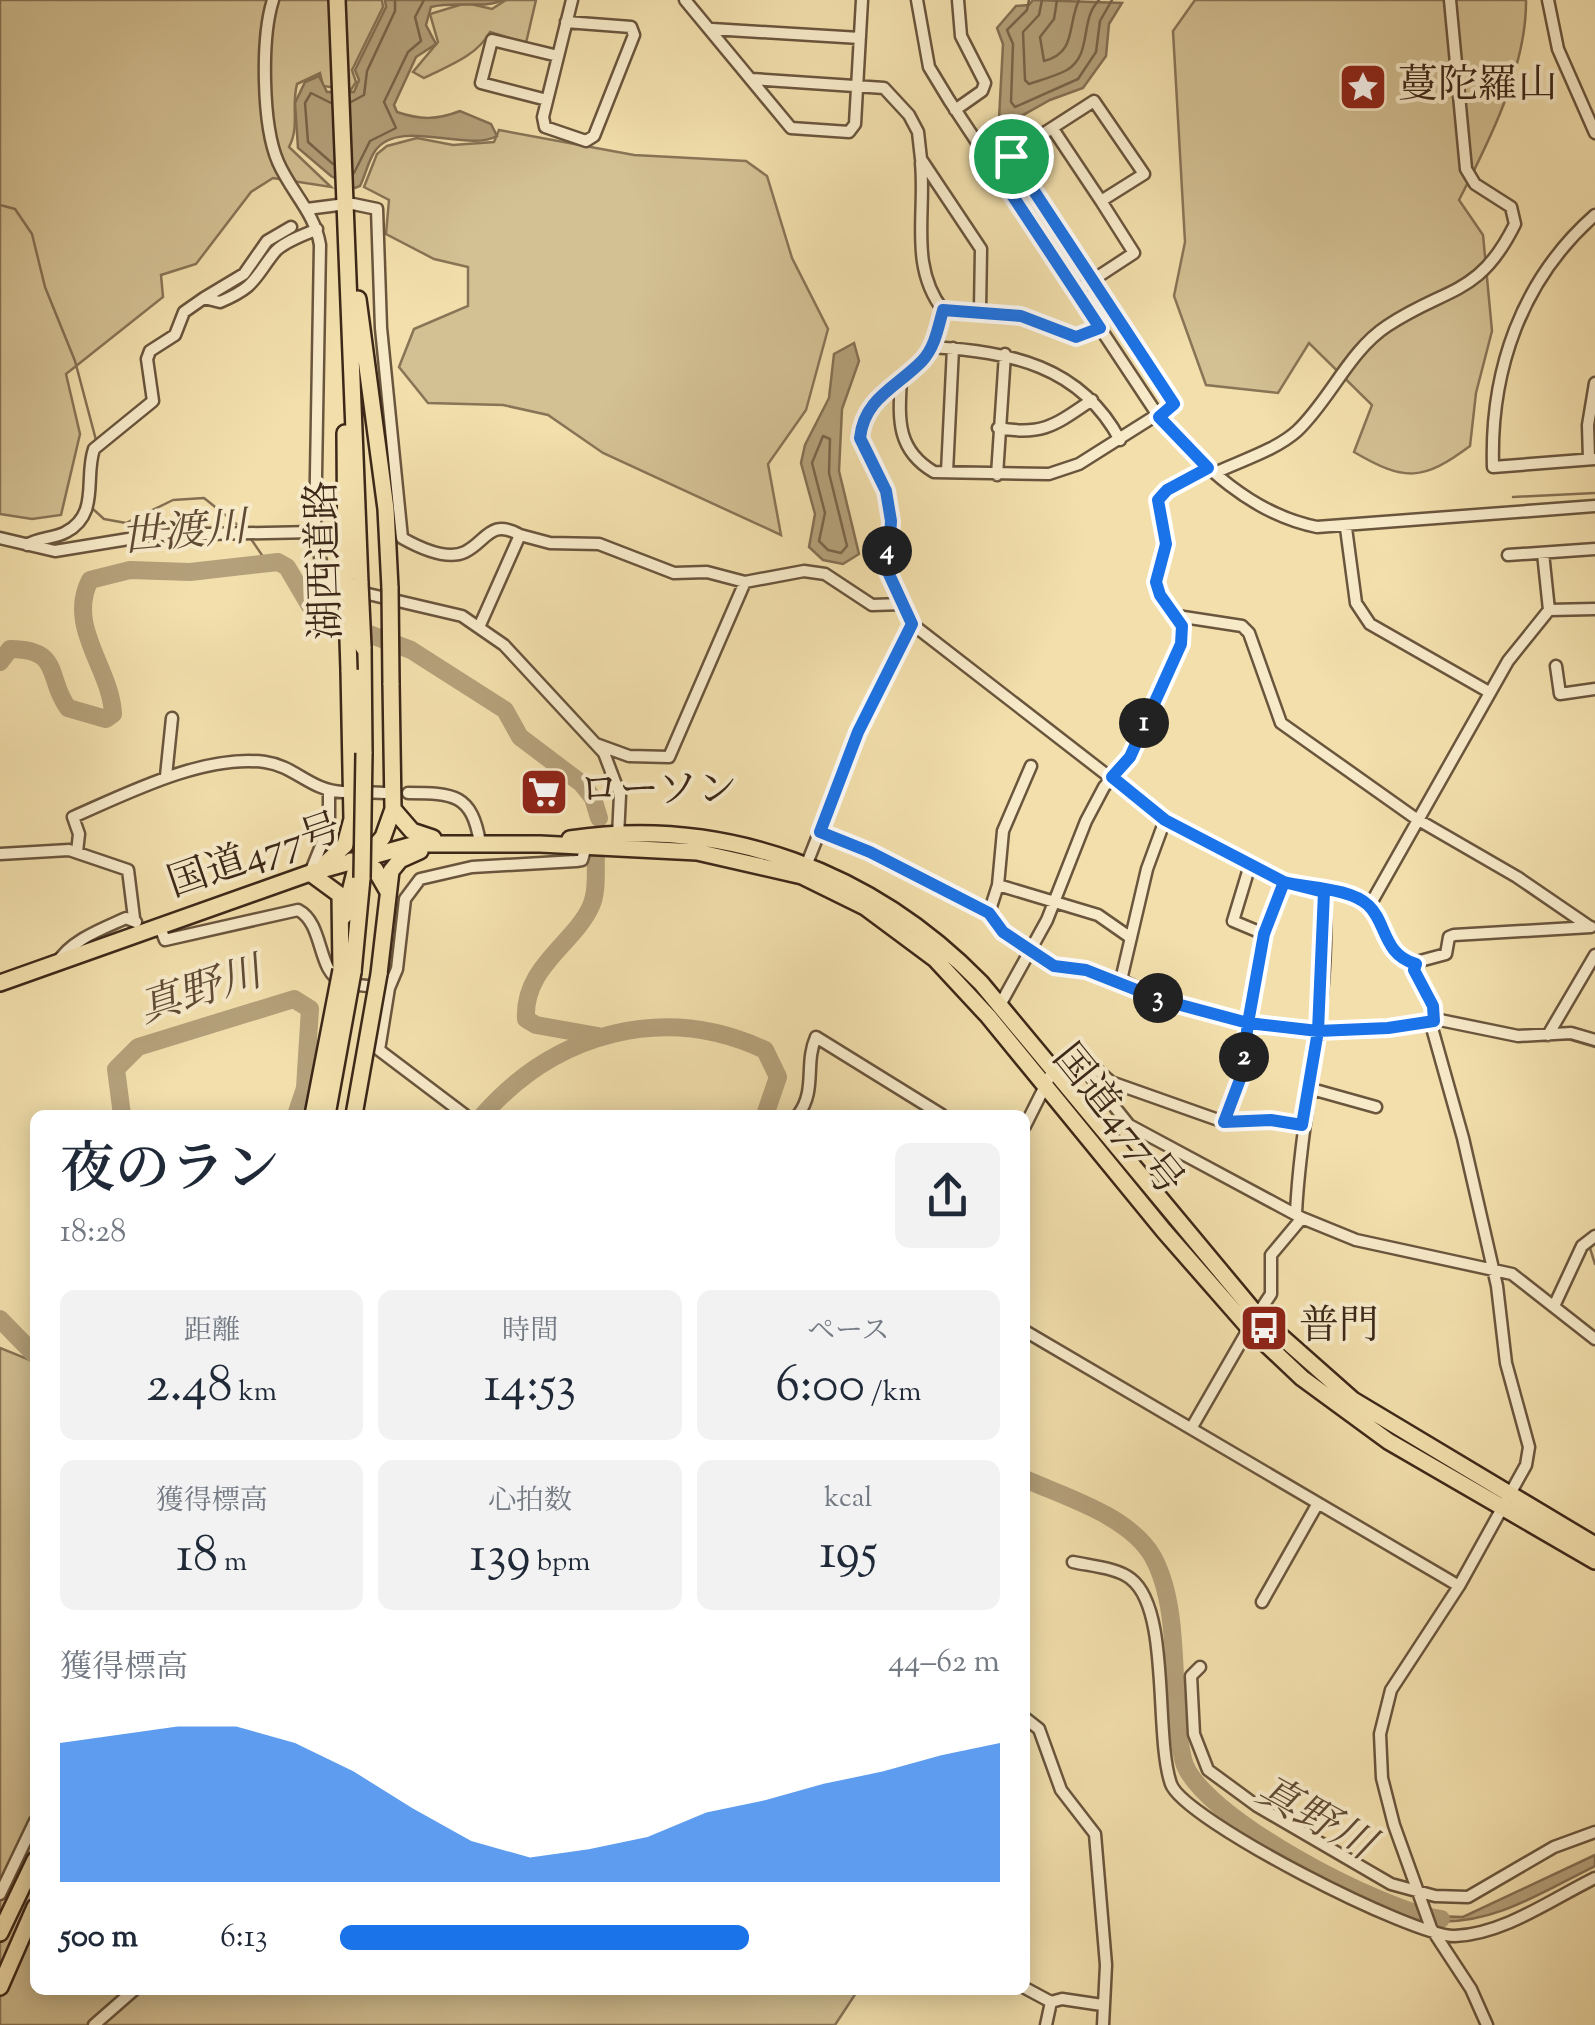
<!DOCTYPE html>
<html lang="ja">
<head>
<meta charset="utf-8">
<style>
	:root { --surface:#fff; --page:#f2f2f3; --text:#1f2937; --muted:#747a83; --accent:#1a73e8 }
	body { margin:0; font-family:"Sorts Mill Goudy","Noto Serif JP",serif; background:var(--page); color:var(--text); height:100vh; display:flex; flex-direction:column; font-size:38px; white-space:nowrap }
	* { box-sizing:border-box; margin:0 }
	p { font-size:32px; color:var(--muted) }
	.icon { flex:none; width:55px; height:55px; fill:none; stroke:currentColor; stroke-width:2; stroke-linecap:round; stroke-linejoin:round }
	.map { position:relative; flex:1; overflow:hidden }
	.side { position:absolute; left:30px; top:1110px; width:1000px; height:885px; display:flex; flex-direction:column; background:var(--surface); border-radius:15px; box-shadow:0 5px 25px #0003 }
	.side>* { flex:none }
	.pin { position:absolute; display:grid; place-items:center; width:85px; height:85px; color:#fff; margin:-42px; border:5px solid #fff; border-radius:50%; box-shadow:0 2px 10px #0007 }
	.km { position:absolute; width:50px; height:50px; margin:-25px; border-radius:50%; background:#222; color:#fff; font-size:28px; line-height:50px; text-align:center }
	.round { display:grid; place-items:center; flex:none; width:105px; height:105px; border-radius:15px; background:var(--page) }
	.headline { display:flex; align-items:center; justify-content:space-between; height:170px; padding:0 30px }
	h1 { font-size:55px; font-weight:600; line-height:75px }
	.metrics { display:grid; grid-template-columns:repeat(3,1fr); gap:15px; height:170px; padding:10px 30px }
	.metrics div { display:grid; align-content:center; border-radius:15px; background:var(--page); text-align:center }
	.metrics b { font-size:50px; font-weight:600 }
	.metrics small { font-size:28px; font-weight:400 }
	.metrics p { font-size:28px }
	.chart { height:280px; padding:20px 30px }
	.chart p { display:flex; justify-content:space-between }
	.chart svg { width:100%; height:180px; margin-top:10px; fill:var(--accent); opacity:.7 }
	ul { padding:0 30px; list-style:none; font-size:32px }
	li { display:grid; grid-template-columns:160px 120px 1fr; align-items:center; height:75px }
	li i { height:25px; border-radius:12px; background:var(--accent) }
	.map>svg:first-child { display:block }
	.green { fill:#d3c093; stroke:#887456; stroke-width:2.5 }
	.water { fill:#b4a07a; stroke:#847053; stroke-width:2.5 }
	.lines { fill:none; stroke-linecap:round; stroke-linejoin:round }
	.shore { stroke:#786449; stroke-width:2.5 }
	.stream { stroke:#847053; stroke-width:2.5 }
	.river { stroke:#b4a07a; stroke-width:18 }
	.minor-casing { stroke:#6a553d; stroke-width:15 }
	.highway-casing { stroke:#3c2718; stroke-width:20 }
	.minor { stroke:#f7eac9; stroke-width:10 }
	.highway { stroke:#f2dfac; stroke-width:15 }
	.highway-bridge-casing { stroke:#3c2718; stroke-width:20; stroke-linecap:butt }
	.highway-bridge { stroke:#f2dfac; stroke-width:15 }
	.route-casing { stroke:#fff; stroke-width:20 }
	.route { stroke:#1a73e8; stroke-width:12 }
	.labels { text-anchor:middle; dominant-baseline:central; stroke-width:8; stroke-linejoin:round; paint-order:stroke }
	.poi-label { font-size:40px; fill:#3c2718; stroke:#f7eac9; text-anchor:start }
	.street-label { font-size:40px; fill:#3c2718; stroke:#f7eac9 }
	.water-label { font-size:42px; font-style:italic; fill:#604b35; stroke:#f7eac9 }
</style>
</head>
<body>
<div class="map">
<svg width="1595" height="2025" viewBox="0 0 1595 2025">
	<rect width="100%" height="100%" fill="#f2dfac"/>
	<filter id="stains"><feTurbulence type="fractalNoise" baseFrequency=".002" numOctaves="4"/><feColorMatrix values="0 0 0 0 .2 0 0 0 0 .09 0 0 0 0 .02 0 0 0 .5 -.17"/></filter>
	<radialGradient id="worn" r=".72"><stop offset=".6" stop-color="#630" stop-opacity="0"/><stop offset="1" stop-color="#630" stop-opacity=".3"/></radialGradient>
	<path class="green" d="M0,0h382l1,7 -31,63 4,12 -5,8 -28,-4 -3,-13 -23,11c-6,23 3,42 -8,63l42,40 -58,-9 -22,14 -55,72 -35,11 2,22 -97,77 14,60 -19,81 -29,4 -32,-5z
		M506,0h30l-10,43 -36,-11c-13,24 -42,34 -66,46l-11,-6 25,-30 -8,-28 36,-11 26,6z
		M1195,0h331c1,66 -37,142 -67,200l24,35 9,96 -16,62 -6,53c-47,35 -65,36 -116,6l18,-47 -63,-62 -31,50 -72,-8 -32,-89 11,-54 -12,-211z
		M499,130l135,25 112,6 21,15 25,82 36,71 -22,81 -38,54 13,71 -178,-82 -55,-38 -45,-10 -75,-2 -29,-36 15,-38 54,-23v-39l-34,-8 -48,-25 3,-34 -25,-13 13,-33 10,-8 30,-8 36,7 41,-3z
		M0,1348l35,14v628h823l-23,35h-835z"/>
	<path class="water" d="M385,0h118c-16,9 -49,1 -72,7l-5,18 10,19 -20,13 -22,48 3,7c23,8 40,8 63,-1l31,13 6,12c-30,17 -98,-19 -122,15 -7,10 -9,23 -15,35l-5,2 -24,-12 -33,-28 -3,-45 10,-21 14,-6 8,16h27l5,-12 -4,-10 31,-63z
		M1033,0l89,3 -13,21 -3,32 -23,32 -33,12 -43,24 -8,-5 4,-75 -6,-16 19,-22 13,-1z
		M854,343l5,18 -17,48 -3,62 20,83 -16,10 -20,-4 -14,-13 6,-33 -14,-51 4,-18 24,-47 5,-44z
		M1595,1855v11c-51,25 -103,60 -161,55l-2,-5 31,1z"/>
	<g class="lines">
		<path class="shore" d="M1029,0l-2,10 -20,20 6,14 -2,58 4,5 63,-28 18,-27 4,-31 12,-21
			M1042,0l-3,15 -16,17 2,48 4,4c12,-4 27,-8 38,-14 26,-16 12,-50 32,-70
			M1057,0l-3,19 -14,18 4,24c33,-8 23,-36 35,-61
			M351,102l13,-7 3,-24 28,-60v-11
			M331,103l-20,-10 -6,10 3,39 25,22
			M354,173l16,-32 26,-13 -12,-26 24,-50 13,-11 -6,-24 9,-17
			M823,436l7,3 -1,34 18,73 -6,7 -13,-3 -9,-9 6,-28 -13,-50z"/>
		<path class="stream" d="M0,205l15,4 17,25 13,53 30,74 21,79
			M1513,497l82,-4
			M92,508l12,11 22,4 47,-23 31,-2 40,32
			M249,536l17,25
			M1439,1026l17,2
			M1518,1041l50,-2 27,8
			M1589,1245l6,19"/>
		<path class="river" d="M0,662l10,-13c53,0 36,30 58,59l38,11 7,-5c-2,-46 -47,-87 -23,-134l40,-10 60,2 88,-10 9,5 27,46 97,37 94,60 15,27 61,46 12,15 6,20
			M596,852c-1,17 2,38 -5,54 -17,38 -68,61 -65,113l10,6 62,11
			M122,1115l-6,-46 22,-22 156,-48 16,10 -5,79 -9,27
			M483,1115c73,-83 181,-112 282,-65l13,27 -13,38
			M0,1319l35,36
			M1025,1479c40,18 105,37 128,78 30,55 16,141 30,202 12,56 203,154 258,160"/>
		<g class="minor-casing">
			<path id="minor" d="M273,0c-12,38 -11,125 5,162 13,30 37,51 42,83l-5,287 9,45 10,9 128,30 42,29 100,108 16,42 -2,41
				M685,0l106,128 58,4 6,-8 7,-124
				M917,0l12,67 20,33 210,317c43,48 92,97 158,110l278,-21
				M1548,0l10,49 37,84
				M566,22l65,5 3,8 -40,101 -8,5 -41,-14 -2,-10 29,-117
				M712,29l148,9
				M752,79l132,9 25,27 9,17 3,27 60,90 -1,61
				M547,100l-66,-17 11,-43 66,16
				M955,110l27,-19 3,-8 -24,-47 -3,-36
				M1053,129l48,72
				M921,163c5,51 -12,103 22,147
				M993,166l101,-65 50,73 -43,27 33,52 -58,38
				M353,204l24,5 4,119 21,210c16,9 44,23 63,14 22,-11 25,-34 55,-17
				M307,209l31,-4
				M1595,215c-74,65 -105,156 -102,252l102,-8
				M204,298l40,-24 23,-33 24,-14
				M932,347c78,5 148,18 188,93
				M901,378c-2,39 -6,71 33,94l115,2 30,-10 95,-60 -163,-248
				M998,428c45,8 57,-3 94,-28
				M1589,459l-1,-34 7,-42
				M947,472l6,-124
				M1215,473c25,-12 61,-23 82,-42 33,-31 52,-80 90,-105 60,-40 92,-29 128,-102l-4,-17 -36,-23 -9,-15 -16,-169
				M997,475l8,-121
				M1346,528l10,75 14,21 119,68
				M0,538l55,13 98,-16 162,-3
				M27,545c12,-8 27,-6 39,-13 34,-18 18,-54 28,-83l59,-48 -6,-42 3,-8 25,-16 9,-23 20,-14 16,4c35,-15 33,-22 54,-49 8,-11 31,-18 43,-24
				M1543,553l6,57 46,-1
				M1508,555l87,-6
				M1177,616l65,10 7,7 32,90 134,95 102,59 73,50
				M912,624l253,196 120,62 62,12 23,11 29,51 17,7
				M480,625l40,-90 30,8 49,1 75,29 33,-1 38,10 59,-11 21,3 47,31 31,-1
				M1556,666l4,28 35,-5
				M596,744l33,12 40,1 76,-175
				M166,776l6,-58
				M361,792l24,1
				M408,793c46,0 64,1 72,50
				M820,833l50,19 119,61 14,19 51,33 67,15 41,20 58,17 99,14 70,-3 51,-8 78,16 53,-3 24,7
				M77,852l2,-18 -6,-17c55,-24 131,-63 192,-55 30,4 46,29 78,30
				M0,854l69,-4 59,20 6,48
				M1250,865l-17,56 31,13
				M804,871l55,-139 53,-108 -23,-53 2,-50 -5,-30 -26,-53c4,-40 37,-51 62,-77 13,-14 16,-33 21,-51l78,5 54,22 25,-9
				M310,873l19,-47v-34
				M998,885l100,30 33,23
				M1370,905l138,-244 41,-51
				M989,913l9,-28 5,-54 28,-65
				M159,925l6,15 133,-30c27,14 18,62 45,72 12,4 27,4 40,5
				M57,963c14,-23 45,-34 69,-45l10,4
				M1121,980l26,-111 18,-49
				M1000,1005l47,-85 39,-99 18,-34 26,-30 51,-113v-18l-21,-31 -4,-13 10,-38 -8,-43 9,-11 41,-23
				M1548,1035l47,-80
				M1079,1062l50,63 173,93 54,22 156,34 83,65
				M1308,1088l68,19
				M465,1115l-86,-65 10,-62 8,-19 8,-70 15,-20 52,-12 104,-6 6,-1 5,-17
				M798,1115c19,-25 6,-51 18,-78l126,78
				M1224,1122l47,-2 31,5
				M1025,1126l28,-56 18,-12 21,7 19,17 113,40 18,-48 22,-140 21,-52
				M1296,1213c5,-107 36,-213 28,-321
				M1555,1304l27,-58 13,-10
				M1257,1315l14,-21v-39l31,-37
				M1025,1331l434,255
				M1192,1427l57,-99
				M1073,1562c18,4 45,6 58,17 40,31 23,156 40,205 13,36 244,154 284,152 49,-2 97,-37 140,-58
				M1262,1602l56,-99
				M1200,1667l-9,9 3,58 14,36 49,36 134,78 44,12 33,1 86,-50 41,-15
				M1025,1718l14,11 22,61 34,44 11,131 -3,60
				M0,1894l35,-73
				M1025,1988l26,14
				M94,2025l40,-35
				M1046,2025l5,-23 11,-3 40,6
				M1487,2025l-16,-36 -40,-61 -37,-103 -12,-47 -2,-44 11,-44 68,-104 67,-121 3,-18 -23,-84 -9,-77 -34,-148 -31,-110 1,-22 -19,-35 6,-10 26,-7 3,-17 5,-2 137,-8"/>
		</g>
		<g class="highway-casing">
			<path id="highway" d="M337,0l23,583
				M358,299l28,210 4,79
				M345,433l1,146
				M363,647l1,106
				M393,809l19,22 21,7
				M570,839c155,-23 303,33 411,144l276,332 96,85 242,145
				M351,861l24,8 12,21
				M326,863l19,-18 7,-26 -3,-149
				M310,873l30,22 1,75
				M344,916l12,-48 27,-31 10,-28 -2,-126
				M353,972l9,-94
				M379,974l12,-103 9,-11 20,-9
				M0,983l310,-110 106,-29h124l157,8 105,24 63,31 70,52 53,57 176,215 85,97 53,50 86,63 207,120
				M0,1933l35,-73
				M0,1987l35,-80"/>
		</g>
		<use href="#minor" class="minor"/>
		<use href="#highway" class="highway"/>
		<g class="highway-bridge-casing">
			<path id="highway-bridge" d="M346,579l3,91
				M360,583l3,64
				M390,588l1,95
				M362,878l2,-125
				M313,1115l28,-145
				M327,1115l26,-143
				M354,1115l25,-141"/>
		</g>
		<use href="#highway-bridge" class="highway-bridge"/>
	</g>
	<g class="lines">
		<g class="route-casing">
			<path id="route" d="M1011,156l163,248 -15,13 49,51 -41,22 -9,10 8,44 -10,38 4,13 22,31 -1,18 -51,113 -18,20 53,43 119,62 40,10 -6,139 -16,94 -31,-5 -47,2 18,-48 6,-51 70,8 70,-3 46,-7 -1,-15 -19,-36 2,-6c-34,-10 -29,-42 -48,-59 -18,-17 -60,-17 -84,-23l-20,52 -16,89 -86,-23 -76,-30 -32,-4 -51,-34 -14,-19 -119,-61 -50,-20 38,-100 54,-108 -24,-52 3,-51 -5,-30 -26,-53c4,-40 37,-51 62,-77 13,-14 16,-33 21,-51l78,6 55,21 24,-9 -107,-162 18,-10"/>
		</g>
		<use href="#route" class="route"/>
	</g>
	<defs>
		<g id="sight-square" transform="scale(2.5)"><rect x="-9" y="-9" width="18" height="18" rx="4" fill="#8f2418" stroke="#f7eac9"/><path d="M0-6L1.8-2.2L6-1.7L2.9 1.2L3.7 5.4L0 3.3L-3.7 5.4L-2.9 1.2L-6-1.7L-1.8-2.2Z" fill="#fff"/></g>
		<g id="supermarket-square" transform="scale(2.5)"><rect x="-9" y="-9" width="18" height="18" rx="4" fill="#8f2418" stroke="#f7eac9"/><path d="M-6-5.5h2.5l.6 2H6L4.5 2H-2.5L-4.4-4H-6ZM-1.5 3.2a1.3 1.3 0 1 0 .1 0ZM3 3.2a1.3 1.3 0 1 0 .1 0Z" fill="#fff"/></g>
		<g id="bus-square" transform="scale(2.5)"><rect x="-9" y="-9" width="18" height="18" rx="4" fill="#8f2418" stroke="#f7eac9"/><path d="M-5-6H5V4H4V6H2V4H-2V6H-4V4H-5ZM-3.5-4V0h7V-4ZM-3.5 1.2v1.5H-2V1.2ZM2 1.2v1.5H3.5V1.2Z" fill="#fff"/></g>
	</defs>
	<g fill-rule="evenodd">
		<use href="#sight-square" x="1363" y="87"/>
		<use href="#supermarket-square" x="544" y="792"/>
		<use href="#bus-square" x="1264" y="1328"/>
	</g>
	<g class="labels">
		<g class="poi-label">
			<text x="1398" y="87">蔓陀羅山</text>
			<text x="579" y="792">ローソン</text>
			<text x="1299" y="1328">普門</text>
		</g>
		<g class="street-label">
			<text transform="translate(327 560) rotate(-92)">湖西道路</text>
			<text transform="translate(255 858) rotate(-19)">国道477号</text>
			<text transform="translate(1116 1121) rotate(51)">国道477号</text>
		</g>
		<g class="water-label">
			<text transform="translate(184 535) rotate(-5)">世渡川</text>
			<text transform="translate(201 993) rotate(-18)">真野川</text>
			<text transform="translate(1314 1820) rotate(29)">真野川</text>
		</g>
	</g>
	<rect width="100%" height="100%" filter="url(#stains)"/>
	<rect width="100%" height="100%" fill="url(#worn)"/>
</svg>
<div class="pin" style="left:1011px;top:156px;background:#1e9e55"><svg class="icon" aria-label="arrive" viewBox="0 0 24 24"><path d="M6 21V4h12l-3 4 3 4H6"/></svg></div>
<b class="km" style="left:1144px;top:723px">1</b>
<b class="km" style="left:1244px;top:1057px">2</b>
<b class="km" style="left:1158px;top:998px">3</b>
<b class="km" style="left:887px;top:551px">4</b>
<section class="side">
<div class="headline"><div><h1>夜のラン</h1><p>18:28</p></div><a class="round"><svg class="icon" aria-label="share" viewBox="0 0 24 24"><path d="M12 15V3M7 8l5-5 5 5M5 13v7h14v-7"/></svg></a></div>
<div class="metrics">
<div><p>距離</p><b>2.48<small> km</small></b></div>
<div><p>時間</p><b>14:53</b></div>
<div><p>ペース</p><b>6:00<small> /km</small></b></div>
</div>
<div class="metrics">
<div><p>獲得標高</p><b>18<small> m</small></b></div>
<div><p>心拍数</p><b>139<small> bpm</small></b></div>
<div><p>kcal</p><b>195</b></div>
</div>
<div class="chart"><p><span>獲得標高</span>44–62 m</p>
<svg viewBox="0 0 160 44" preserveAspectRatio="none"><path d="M0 44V10L10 8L20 6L30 6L40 10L50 17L60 26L70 34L80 38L90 36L100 33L110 27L120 24L130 20L140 17L150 13L160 10V44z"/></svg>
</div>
<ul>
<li><b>500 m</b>6:13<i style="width:62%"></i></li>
</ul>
</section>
</div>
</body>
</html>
